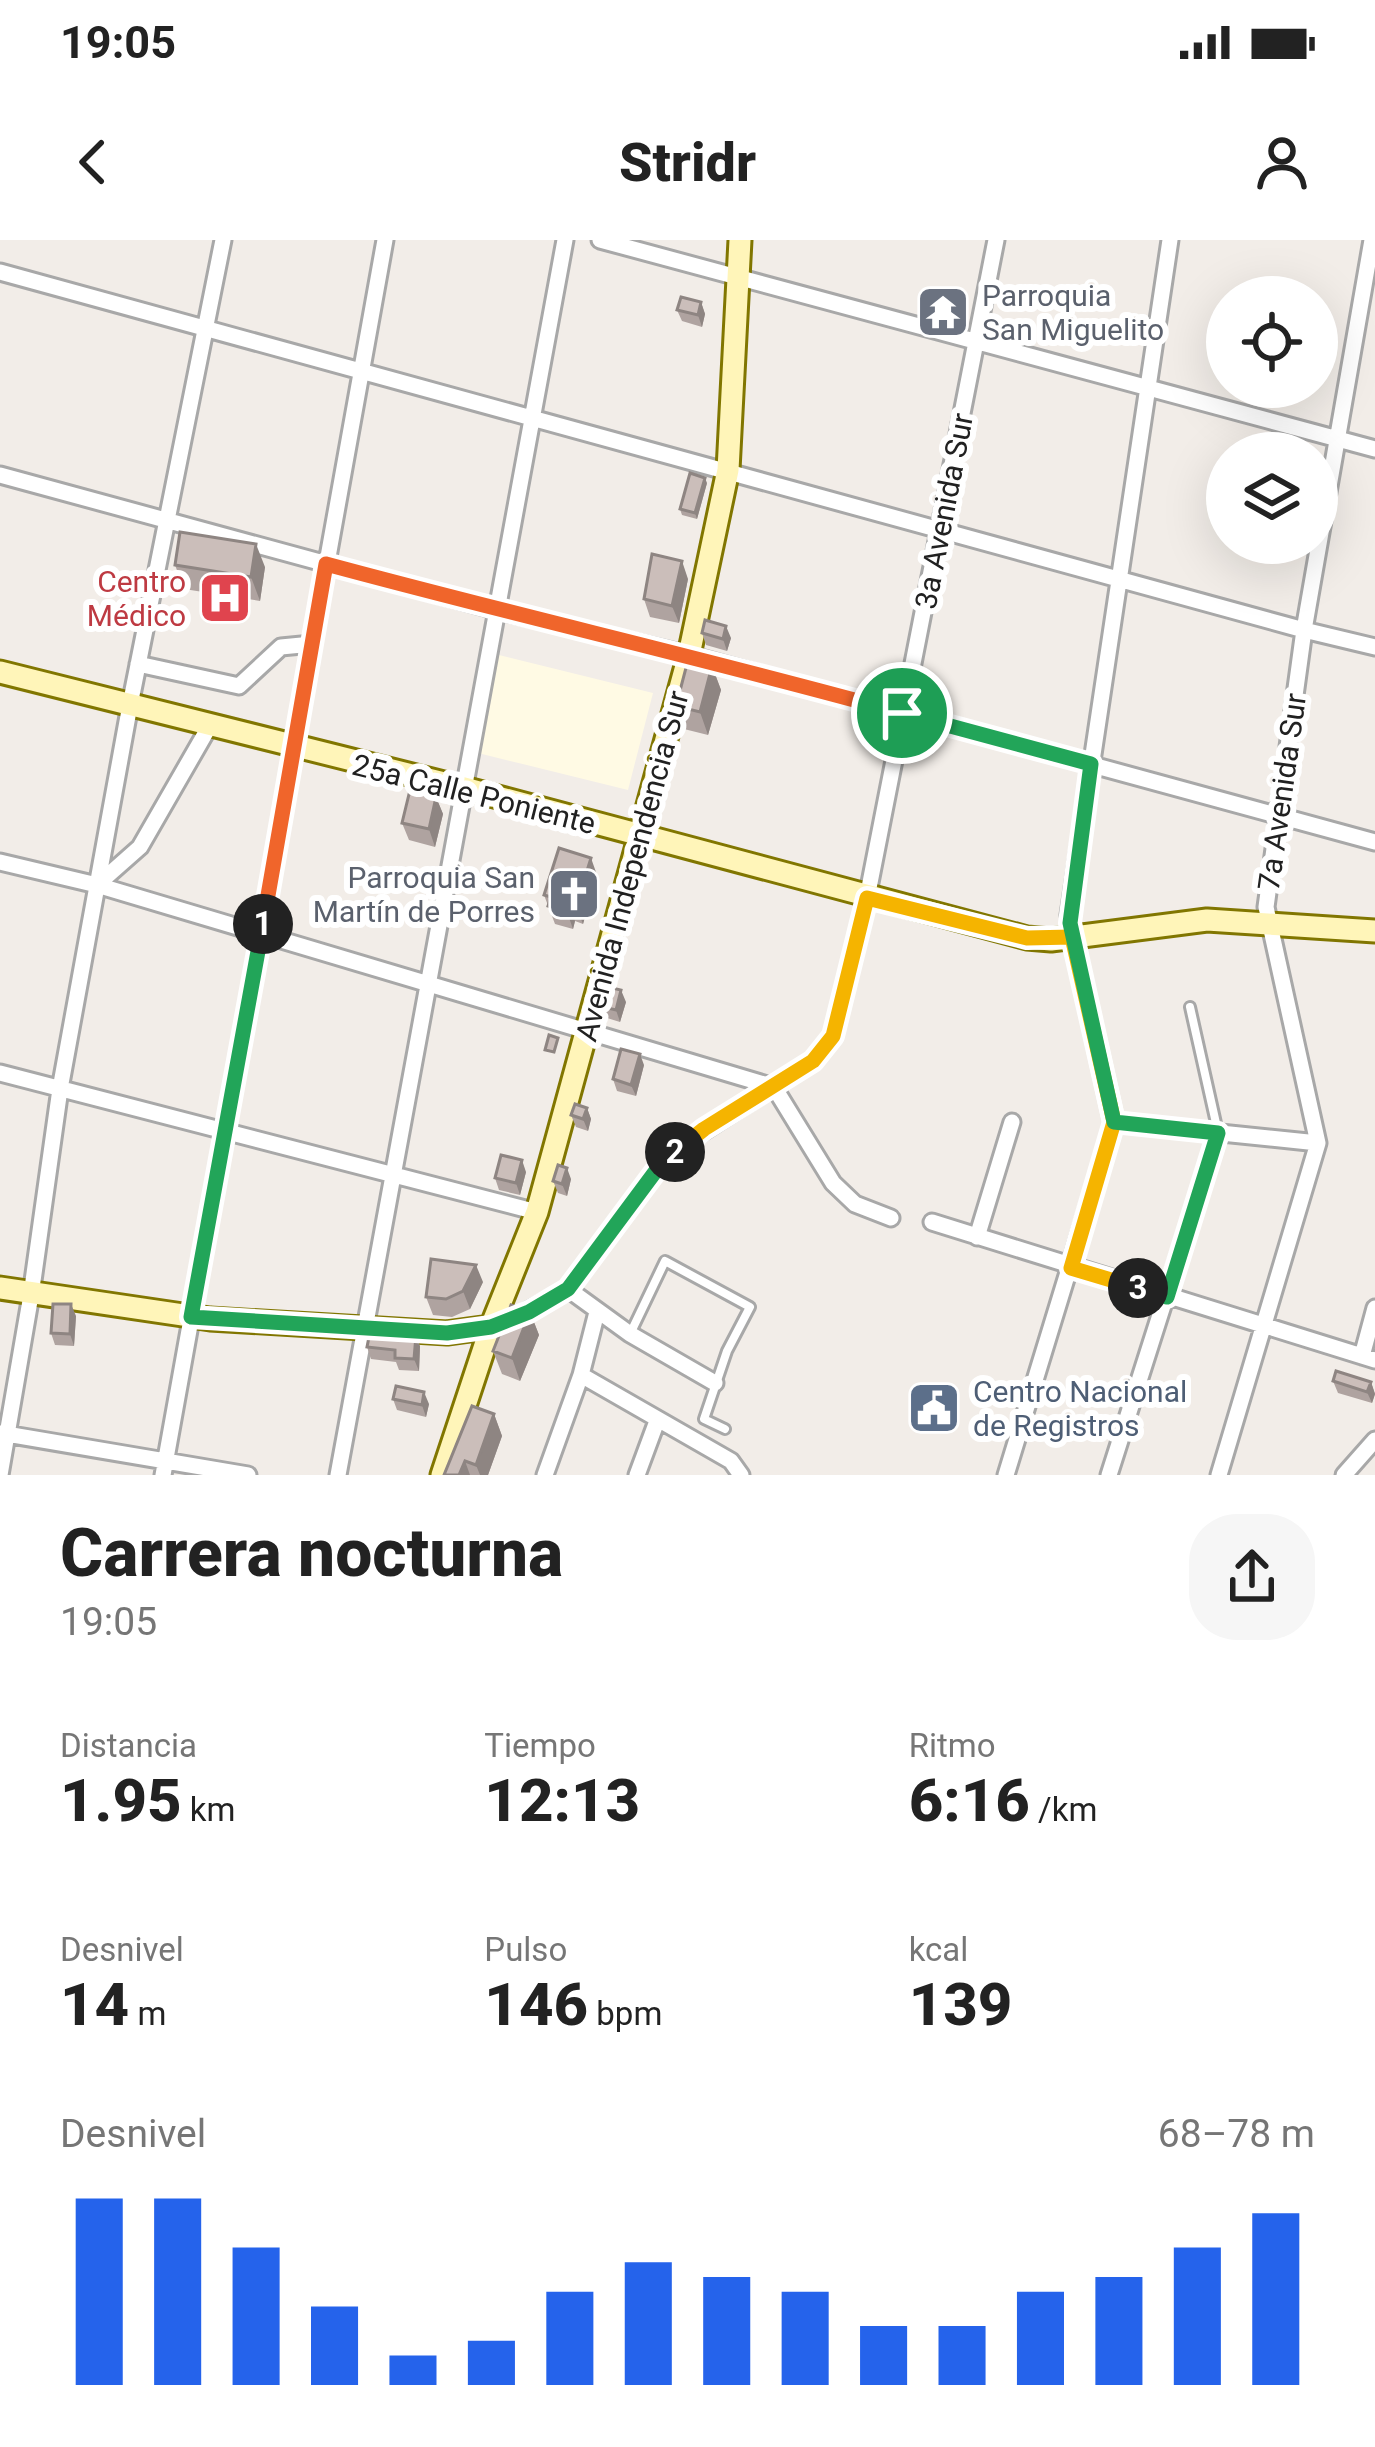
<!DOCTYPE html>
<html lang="es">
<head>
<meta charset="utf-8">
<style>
	:root { --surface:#fff; --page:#f6f6f6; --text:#222; --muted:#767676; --accent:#2563eb }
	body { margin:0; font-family:Roboto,sans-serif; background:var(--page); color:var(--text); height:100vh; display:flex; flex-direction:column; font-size:45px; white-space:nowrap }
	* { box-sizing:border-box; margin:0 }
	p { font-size:39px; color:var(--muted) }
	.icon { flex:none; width:66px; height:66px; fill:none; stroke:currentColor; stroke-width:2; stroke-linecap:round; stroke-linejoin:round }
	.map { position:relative; height:1235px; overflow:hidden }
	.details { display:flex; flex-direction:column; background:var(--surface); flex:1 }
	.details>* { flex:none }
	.controls { position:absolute; left:1206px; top:36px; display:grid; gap:24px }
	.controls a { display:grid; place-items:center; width:132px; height:132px; border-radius:50%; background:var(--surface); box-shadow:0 12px 48px #0002; font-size:60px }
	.pin { position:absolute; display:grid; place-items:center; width:102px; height:102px; color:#fff; margin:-51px; border:6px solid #fff; border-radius:50%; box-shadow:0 3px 12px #0007 }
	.km { position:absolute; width:60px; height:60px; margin:-30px; border-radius:50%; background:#222; color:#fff; font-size:33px; line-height:60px; text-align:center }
	.round { display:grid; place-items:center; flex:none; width:126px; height:126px; border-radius:48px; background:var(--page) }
	.headline { display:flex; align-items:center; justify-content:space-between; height:204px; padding:0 60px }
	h1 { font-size:66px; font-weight:800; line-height:90px }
	.stats { display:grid; grid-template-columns:repeat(3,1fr); gap:18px; height:204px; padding:12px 60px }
	.stats div { display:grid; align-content:center }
	.stats b { font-size:60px; font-weight:800 }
	.stats small { font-size:33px; font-weight:400 }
	.stats p { font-size:33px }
	.chart { height:336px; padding:24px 60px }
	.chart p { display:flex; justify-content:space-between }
	.chart svg { width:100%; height:216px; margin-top:12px; stroke:var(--accent); stroke-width:6 }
	.status { display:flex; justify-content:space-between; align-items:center; height:84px; padding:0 60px; background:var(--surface); direction:ltr }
	.status svg { height:33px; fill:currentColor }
	header { display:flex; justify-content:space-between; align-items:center; height:156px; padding:0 60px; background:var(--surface); font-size:54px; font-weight:800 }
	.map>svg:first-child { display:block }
	.education { fill:#fffae4 }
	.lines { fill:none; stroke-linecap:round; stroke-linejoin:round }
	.lane-casing { stroke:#a8a8a8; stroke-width:14 }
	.street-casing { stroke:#a8a8a8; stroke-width:21 }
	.secondary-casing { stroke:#817600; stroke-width:27 }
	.lane { stroke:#fff; stroke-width:8 }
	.street { stroke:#fff; stroke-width:15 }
	.secondary { stroke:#fff5b9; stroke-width:21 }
	.wall { fill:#afa3a0 }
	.shaded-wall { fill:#8e8582 }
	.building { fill:#cbbeba; stroke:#8e8582; stroke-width:3 }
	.split-1-casing { stroke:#fff; stroke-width:24 }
	.split-2-casing { stroke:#fff; stroke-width:24 }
	.split-3-casing { stroke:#fff; stroke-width:24 }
	.split-4-casing { stroke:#fff; stroke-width:24 }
	.split-1 { stroke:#f0652b; stroke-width:15 }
	.split-2 { stroke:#22a559; stroke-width:15 }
	.split-3 { stroke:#f5b400; stroke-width:15 }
	.split-4 { stroke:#22a559; stroke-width:15 }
	.labels { text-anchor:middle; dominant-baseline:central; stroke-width:12; stroke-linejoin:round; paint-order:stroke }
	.worship-label { font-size:30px; fill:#5b616d; stroke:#fff; text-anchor:start }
	.street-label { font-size:30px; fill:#212121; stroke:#fff }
	.health-label { font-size:30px; fill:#be3a42; stroke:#fff; text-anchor:end }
	.service-label { font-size:30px; fill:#4e5e75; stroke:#fff; text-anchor:start }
</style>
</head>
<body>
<div class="status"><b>19:05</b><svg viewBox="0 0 49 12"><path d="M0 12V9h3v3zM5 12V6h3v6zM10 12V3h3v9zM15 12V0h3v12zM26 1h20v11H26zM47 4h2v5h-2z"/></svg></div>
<header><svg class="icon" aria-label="back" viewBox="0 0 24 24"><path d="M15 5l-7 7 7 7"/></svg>Stridr<svg class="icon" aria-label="person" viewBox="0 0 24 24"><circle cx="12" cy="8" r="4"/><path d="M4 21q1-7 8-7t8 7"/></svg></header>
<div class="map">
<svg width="1375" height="1235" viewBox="0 0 1375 1235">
	<rect width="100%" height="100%" fill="#f2ede8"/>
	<path class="education" d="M499,415l154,38 -25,97 -154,-38z"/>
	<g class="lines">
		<g class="lane-casing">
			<path id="lane" d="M1190,767l28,125
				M631,1092l34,-71 85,46 -23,44 -23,68 21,10"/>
		</g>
		<g class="street-casing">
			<path id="street" d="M600,0l775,209
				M0,32l1304,358 71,17
				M0,235l496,135 193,45 686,187
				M138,424l101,22 42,-39 31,-3
				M0,622l97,23 677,202 59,96 22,21 36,14
				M97,645l43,-38 69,-120
				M0,833l537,139
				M1114,882l204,21
				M932,982l443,138
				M977,997l35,-115
				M568,1049l62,45 85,49
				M515,1078l53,-29 90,-121 23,-22 132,-85 20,-25 34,-138 129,-658
				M1362,1116l13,-48
				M581,1135l150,86 10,14
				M0,1193l248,42
				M0,1235l31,-180 29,-206 70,-384 93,-465
				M163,1235l222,-1235
				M338,1235l227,-1235
				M545,1235l36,-100 16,-63
				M637,1235l20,-54
				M1006,1235l108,-353 -45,-207 101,-675
				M1109,1235l109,-342
				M1219,1235l99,-332 -52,-236 38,-277 68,-390
				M1344,1235l31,-35"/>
		</g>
		<g class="secondary-casing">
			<path id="secondary" d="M0,432l464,116 563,150 24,2 156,-20 168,11
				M0,1048l210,31 237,14 44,-6
				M442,1235l49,-148 46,-115 152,-557 39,-185 12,-230"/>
		</g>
		<use href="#lane" class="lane"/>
		<use href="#street" class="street"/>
		<use href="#secondary" class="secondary"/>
	</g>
	<path class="wall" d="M701,62l4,12 -3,13 -20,-6 -5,-11z
		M707,243l-10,36 -15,-4 -2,-6z
		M175,325l90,2 -5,34 -76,-12z
		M688,339l-9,44 -29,-6 -6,-18z
		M702,393l29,5 -4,13 -21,-6z
		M712,426l9,24 -13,45 -24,-6 -8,-23z
		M436,557l7,17 -8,33 -26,-7 -7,-17z
		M597,635l-14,49 -8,-3 -2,8 -18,-5 -11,-29z
		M626,762l-6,20 -13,-4 -4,-11z
		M644,825l-8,31 -19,-5 -4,-12z
		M587,868l4,11 -3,12 -12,-4 -5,-12z
		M526,932l-6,23 -21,-5 -4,-12z
		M571,939l-4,17 -9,-3 -5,-12z
		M483,1042l-13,27 -18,8 -19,-2 -7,-18z
		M530,1072l9,23 -19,46 -18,-7 -9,-23z
		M76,1076l-2,30 -19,-1 -4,-12z
		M420,1106l-1,25 -20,-1 -3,-8 -25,-3 -4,-12z
		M1333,1141l38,1 4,12 -3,9 -34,-10z
		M393,1159l36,5 -3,13 -29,-7z
		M494,1174l8,22 -14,39h-44z"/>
	<path class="shaded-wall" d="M701,62l4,12 -3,13 -4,-12z
		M705,238l2,5 -10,36 -2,-6z
		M256,304l9,23 -5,34 -9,-24z
		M682,321l6,18 -9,44 -7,-17z
		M726,386l5,12 -4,13 -4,-12z
		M712,426l9,24 -13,45 -8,-23z
		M436,557l7,17 -8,33 -6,-18z
		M591,618l6,17 -14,49 -7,-18z
		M569,664l6,17 -2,8 -6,-17z
		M621,750l5,12 -6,20 -4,-12z
		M640,814l4,11 -8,31 -5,-11z
		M587,868l4,11 -3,12 -5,-12z
		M522,920l4,12 -6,23 -4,-12z
		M567,928l4,11 -4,17 -5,-12z
		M476,1025l7,17 -13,27 -7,-18z
		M71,1064l5,12 -2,30 -4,-12z
		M530,1072l9,23 -19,46 -8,-23z
		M416,1095l4,11 -1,25 -5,-12z
		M1371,1142l4,12 -3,9 -5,-11z
		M424,1152l5,12 -3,13 -4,-12z
		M494,1174l8,22 -14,39h-8l-4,-10z
		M465,1221l5,14h-11z"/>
	<path class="building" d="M681,57l20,5 -3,13 -21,-5z
		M690,233l15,5 -10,35 -15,-4z
		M180,292l76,12 -5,33 -76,-12z
		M652,314l30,7 -10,45 -28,-7z
		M705,380l21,6 -3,13 -21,-6z
		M688,420l24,6 -12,46 -24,-6z
		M410,550l26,7 -7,32 -27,-6z
		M559,608l32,10 -15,48 -7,-2 -2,8 -19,-6 3,-9 -7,-2z
		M608,747l13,3 -5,20 -13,-3z
		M549,795l9,3 -4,14 -9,-2z
		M621,809l19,5 -9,31 -18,-6z
		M575,864l12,4 -4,11 -12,-4z
		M501,915l21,5 -6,23 -21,-5z
		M558,925l9,3 -5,16 -9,-3z
		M431,1019l45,6 -13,26 -17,8 -20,-2z
		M53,1064h18l-1,30 -19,-1z
		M511,1065l19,7 -18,46 -19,-7z
		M370,1092l46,3 -2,24 -19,-1v-8l-28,-3z
		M1336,1131l35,11 -4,10 -34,-11z
		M396,1146l28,6 -2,13 -29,-6z
		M472,1166l22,8 -18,51 -11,-4 -6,14h-15z"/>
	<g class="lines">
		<g class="split-1-casing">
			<path id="split-1" d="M263,684l63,-360c192,52 385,96 576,149"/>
		</g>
		<g class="split-2-casing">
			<path id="split-2" d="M263,684l-72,393 256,16 44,-6 38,-15 39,-23 90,-121 17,-16"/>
		</g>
		<g class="split-3-casing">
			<path id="split-3" d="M675,912l29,-23 109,-68 20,-25 34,-138 160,40 45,-1 42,185 -43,146 67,20"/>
		</g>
		<g class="split-4-casing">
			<path id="split-4" d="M902,473l189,51 -21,159 44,199 104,11 -51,164 -29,-9"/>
		</g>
		<use href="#split-1" class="split-1"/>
		<use href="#split-2" class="split-2"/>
		<use href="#split-3" class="split-3"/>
		<use href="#split-4" class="split-4"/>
	</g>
	<defs>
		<g id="temple-square" transform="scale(2.7)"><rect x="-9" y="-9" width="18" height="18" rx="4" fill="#6b7280" stroke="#fff"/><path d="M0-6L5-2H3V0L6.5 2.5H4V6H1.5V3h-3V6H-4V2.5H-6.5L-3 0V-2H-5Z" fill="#fff"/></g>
		<g id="hospital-square" transform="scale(2.7)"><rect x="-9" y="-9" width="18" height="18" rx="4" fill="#e0444e" stroke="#fff"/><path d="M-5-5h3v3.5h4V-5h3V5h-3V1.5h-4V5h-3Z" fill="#fff"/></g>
		<g id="church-square" transform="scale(2.7)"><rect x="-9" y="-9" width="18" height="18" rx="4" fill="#6b7280" stroke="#fff"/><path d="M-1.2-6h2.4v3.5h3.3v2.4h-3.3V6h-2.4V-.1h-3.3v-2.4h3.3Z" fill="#fff"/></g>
		<g id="civic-square" transform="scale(2.7)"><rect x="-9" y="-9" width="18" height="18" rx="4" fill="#5c6f8a" stroke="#fff"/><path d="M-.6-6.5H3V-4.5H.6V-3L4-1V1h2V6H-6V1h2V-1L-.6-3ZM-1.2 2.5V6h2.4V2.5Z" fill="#fff"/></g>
	</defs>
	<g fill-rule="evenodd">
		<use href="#temple-square" x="943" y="72"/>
		<use href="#hospital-square" x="225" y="358"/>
		<use href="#church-square" x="574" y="654"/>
		<use href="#civic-square" x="934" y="1168"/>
	</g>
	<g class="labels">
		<g class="worship-label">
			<text x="982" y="55">Parroquia<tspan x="982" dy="34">San Miguelito</tspan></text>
			<text x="535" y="637" text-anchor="end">Parroquia San<tspan x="535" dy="34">Martín de Porres</tspan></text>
		</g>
		<g class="street-label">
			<text transform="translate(944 271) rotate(-79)">3a Avenida Sur</text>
			<text transform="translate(1282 552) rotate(-82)">7a Avenida Sur</text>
			<text transform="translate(474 554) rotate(14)">25a Calle Poniente</text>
			<text transform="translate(632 626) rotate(-75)">Avenida Independencia Sur</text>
		</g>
		<g class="health-label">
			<text x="186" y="341">Centro<tspan x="186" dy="34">Médico</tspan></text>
		</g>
		<g class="service-label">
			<text x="973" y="1151">Centro Nacional<tspan x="973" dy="34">de Registros</tspan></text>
		</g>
	</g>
</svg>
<div class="controls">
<a><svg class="icon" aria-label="locate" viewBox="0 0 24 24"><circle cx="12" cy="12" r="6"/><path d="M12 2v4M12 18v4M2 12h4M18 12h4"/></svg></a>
<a><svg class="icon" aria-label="layers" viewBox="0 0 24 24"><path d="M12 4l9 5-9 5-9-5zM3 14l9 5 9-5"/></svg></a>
</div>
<div class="pin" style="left:902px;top:473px;background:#1e9e55"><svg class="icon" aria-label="arrive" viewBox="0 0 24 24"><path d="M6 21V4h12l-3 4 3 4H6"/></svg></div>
<b class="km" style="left:263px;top:684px">1</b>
<b class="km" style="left:675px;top:912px">2</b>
<b class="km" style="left:1138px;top:1048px">3</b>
</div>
<section class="details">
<div class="headline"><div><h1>Carrera nocturna</h1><p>19:05</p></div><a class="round"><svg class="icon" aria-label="share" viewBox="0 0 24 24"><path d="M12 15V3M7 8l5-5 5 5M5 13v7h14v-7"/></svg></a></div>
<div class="stats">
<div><p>Distancia</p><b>1.95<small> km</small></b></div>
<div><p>Tiempo</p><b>12:13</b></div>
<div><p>Ritmo</p><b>6:16<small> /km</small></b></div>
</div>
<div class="stats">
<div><p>Desnivel</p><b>14<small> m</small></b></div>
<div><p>Pulso</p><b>146<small> bpm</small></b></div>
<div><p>kcal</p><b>139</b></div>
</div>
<div class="chart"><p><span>Desnivel</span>68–78 m</p>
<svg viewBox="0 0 160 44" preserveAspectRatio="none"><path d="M5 44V6M15 44V6M25 44V16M35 44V28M45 44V38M55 44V35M65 44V25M75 44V19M85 44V22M95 44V25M105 44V32M115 44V32M125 44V25M135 44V22M145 44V16M155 44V9"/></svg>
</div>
</section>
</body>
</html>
